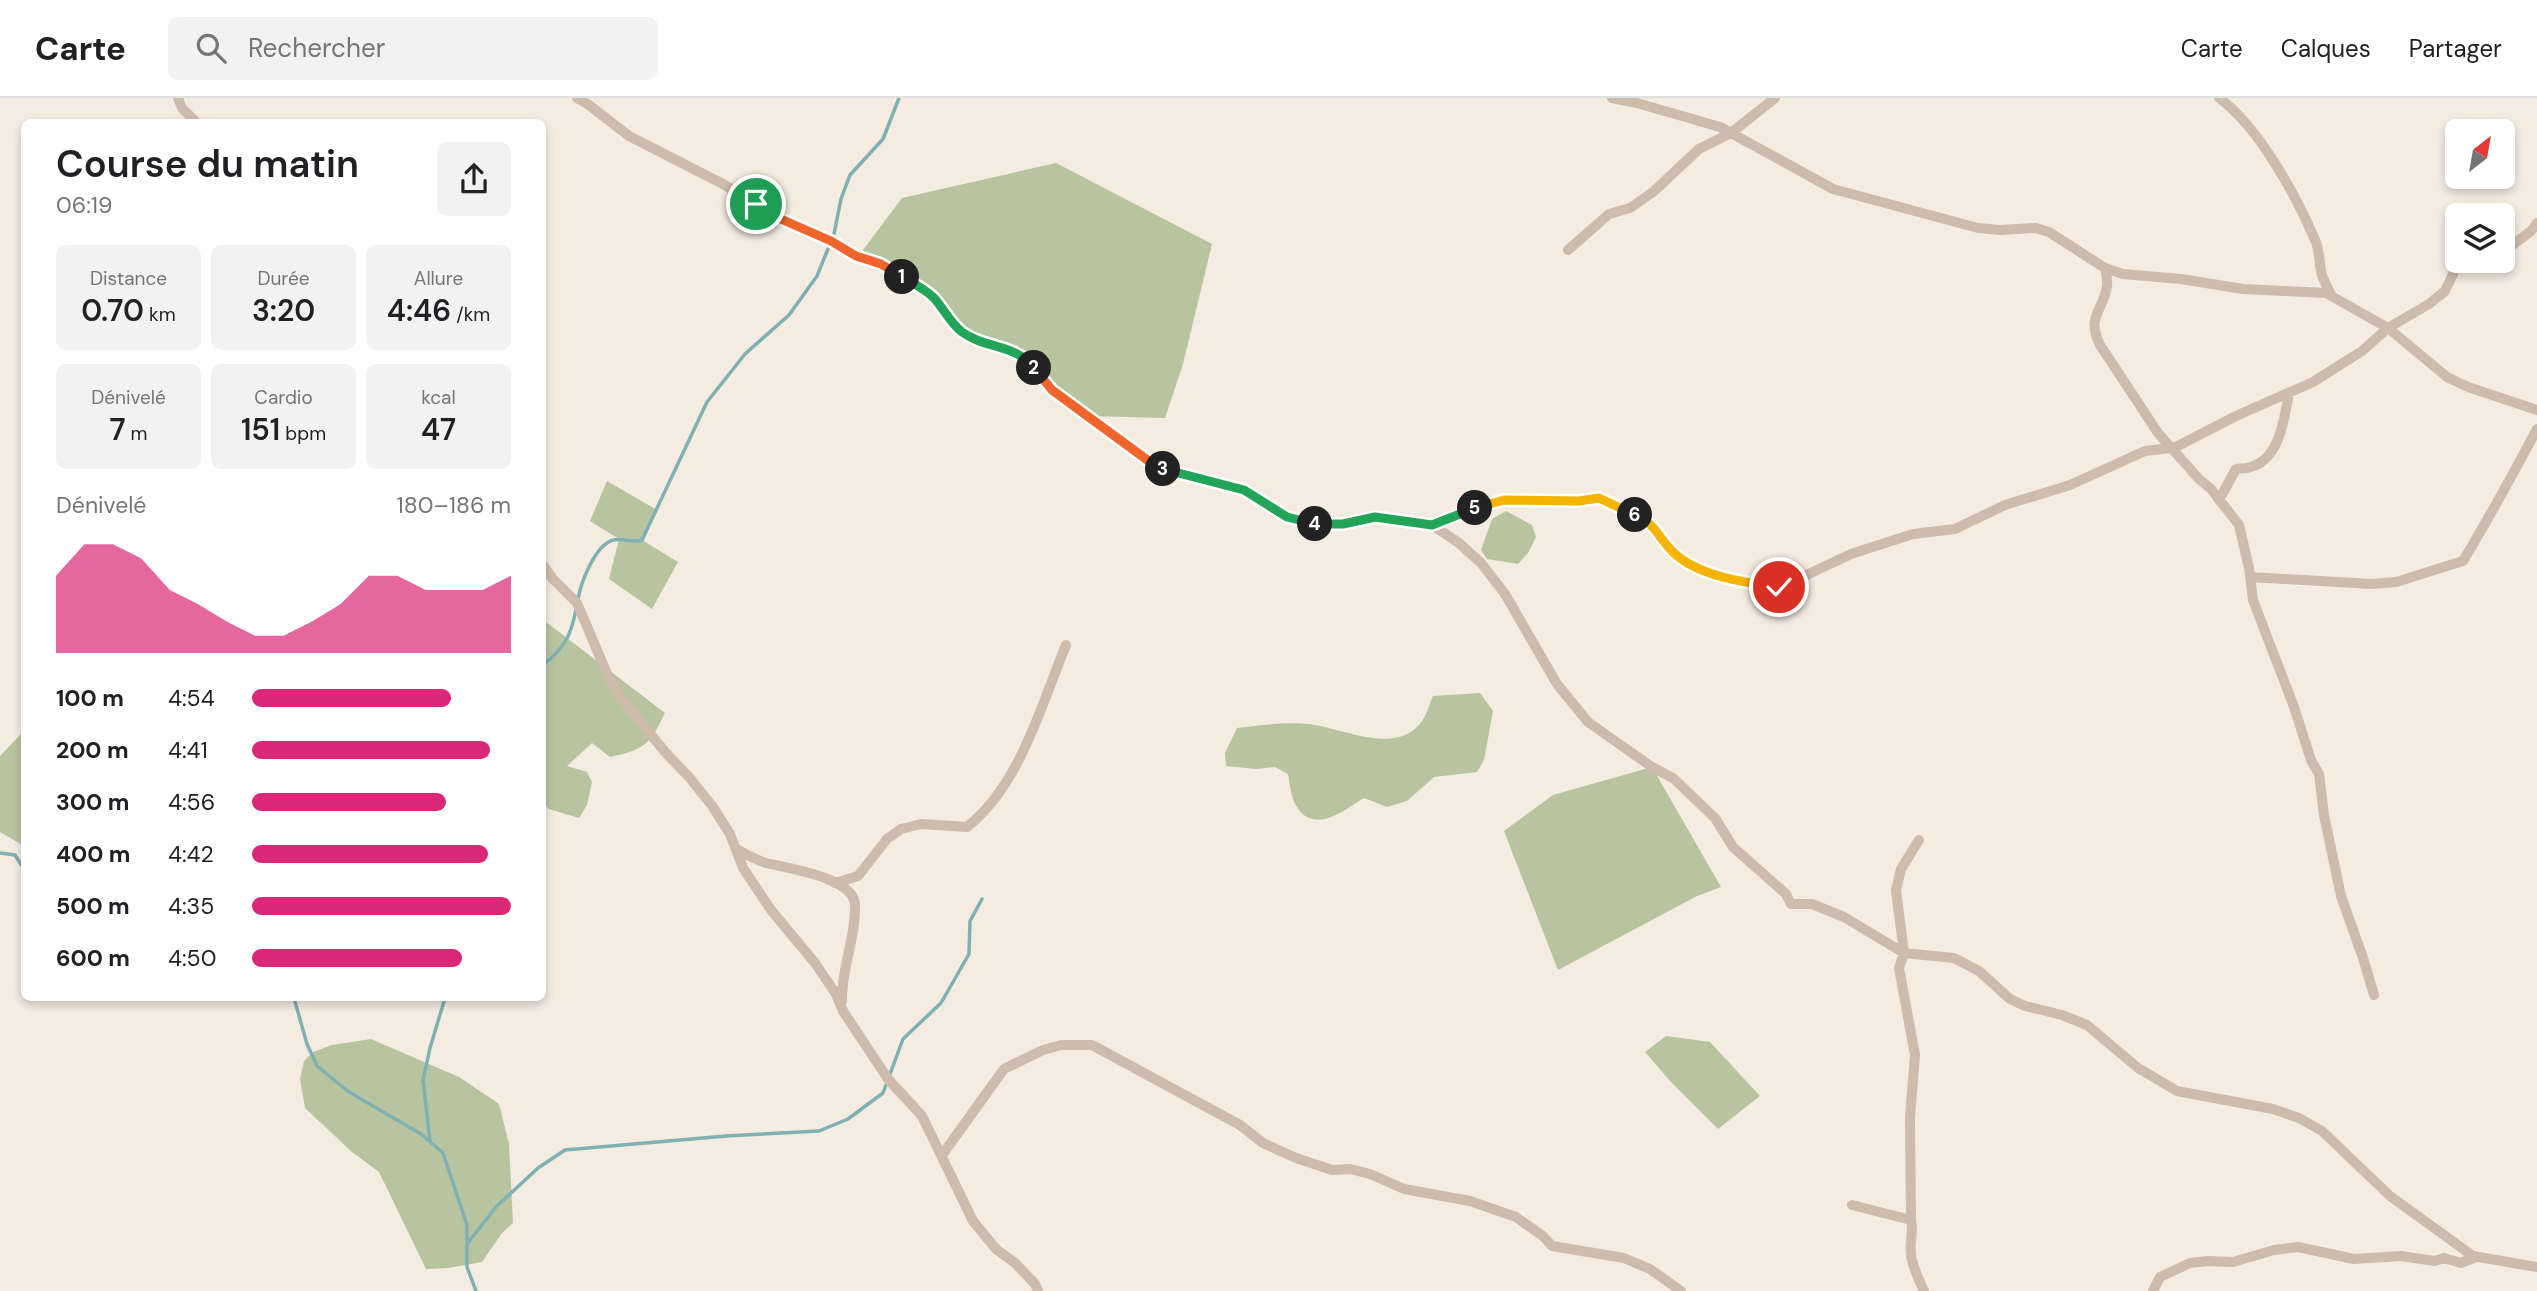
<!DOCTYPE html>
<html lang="fr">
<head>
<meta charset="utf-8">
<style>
	:root { --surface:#fff; --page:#f2f2f2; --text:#202124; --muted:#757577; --line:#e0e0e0; --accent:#db2777 }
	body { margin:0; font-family:"DM Sans",sans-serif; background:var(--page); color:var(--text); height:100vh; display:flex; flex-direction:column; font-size:26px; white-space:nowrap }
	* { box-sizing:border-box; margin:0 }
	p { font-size:23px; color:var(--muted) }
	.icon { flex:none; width:38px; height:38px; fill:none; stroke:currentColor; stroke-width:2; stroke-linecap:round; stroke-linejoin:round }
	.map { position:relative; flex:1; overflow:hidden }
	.side { position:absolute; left:21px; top:21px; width:525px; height:882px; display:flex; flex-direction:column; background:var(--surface); border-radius:10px; box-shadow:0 4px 10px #0003 }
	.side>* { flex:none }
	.needle { width:46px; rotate:31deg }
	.tools { position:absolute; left:2445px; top:21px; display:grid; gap:14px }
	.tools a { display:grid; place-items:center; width:70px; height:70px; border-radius:10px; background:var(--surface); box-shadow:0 4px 10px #0003; font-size:35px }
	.pin { position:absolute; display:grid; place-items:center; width:60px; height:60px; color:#fff; margin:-30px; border:4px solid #fff; border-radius:50%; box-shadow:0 2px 7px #0007 }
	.km { position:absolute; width:35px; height:35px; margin:-18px; border-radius:50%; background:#222; color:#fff; font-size:19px; line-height:35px; text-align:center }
	.round { display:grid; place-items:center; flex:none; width:74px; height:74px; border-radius:10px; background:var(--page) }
	.summary { display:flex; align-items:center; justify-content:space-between; height:119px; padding:0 35px }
	h1 { font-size:38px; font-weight:600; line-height:52px }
	.stats { display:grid; grid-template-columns:repeat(3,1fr); gap:10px; height:119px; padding:7px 35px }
	.stats div { display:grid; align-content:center; border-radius:10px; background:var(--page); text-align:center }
	.stats b { font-size:30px; font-weight:600 }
	.stats small { font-size:19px; font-weight:400 }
	.stats p { font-size:19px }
	.chart { height:196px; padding:14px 35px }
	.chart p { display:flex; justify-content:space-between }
	.chart svg { width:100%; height:126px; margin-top:7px; fill:var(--accent); opacity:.7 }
	ul { padding:0 35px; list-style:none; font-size:23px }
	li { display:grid; grid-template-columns:112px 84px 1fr; align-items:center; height:52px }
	li i { height:18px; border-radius:9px; background:var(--accent) }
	header { display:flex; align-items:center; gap:42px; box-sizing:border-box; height:98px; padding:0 35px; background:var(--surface); border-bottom:2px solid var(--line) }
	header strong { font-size:33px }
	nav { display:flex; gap:38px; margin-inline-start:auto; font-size:24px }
	.search { width:490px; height:63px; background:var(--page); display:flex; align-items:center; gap:18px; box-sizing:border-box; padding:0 24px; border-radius:10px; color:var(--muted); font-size:26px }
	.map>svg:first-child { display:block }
	.green { fill:#b8c4a0 }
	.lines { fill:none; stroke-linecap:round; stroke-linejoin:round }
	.stream { stroke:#7fb0b2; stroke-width:3.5 }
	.minor { stroke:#cdbbac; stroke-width:10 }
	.split-1-casing { stroke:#fff; stroke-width:14 }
	.split-2-casing { stroke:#fff; stroke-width:14 }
	.split-3-casing { stroke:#fff; stroke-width:14 }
	.split-4-casing { stroke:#fff; stroke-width:14 }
	.split-5-casing { stroke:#fff; stroke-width:14 }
	.split-6-casing { stroke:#fff; stroke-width:14 }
	.split-7-casing { stroke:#fff; stroke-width:14 }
	.split-1 { stroke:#f0652b; stroke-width:9 }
	.split-2 { stroke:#22a559; stroke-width:9 }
	.split-3 { stroke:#f0652b; stroke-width:9 }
	.split-4 { stroke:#22a559; stroke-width:9 }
	.split-5 { stroke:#22a559; stroke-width:9 }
	.split-6 { stroke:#f5b400; stroke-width:9 }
	.split-7 { stroke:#f5b400; stroke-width:9 }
</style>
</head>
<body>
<header>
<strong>Carte</strong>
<div class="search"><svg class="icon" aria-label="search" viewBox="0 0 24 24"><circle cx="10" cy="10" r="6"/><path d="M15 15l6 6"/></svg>Rechercher</div>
<nav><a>Carte</a><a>Calques</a><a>Partager</a></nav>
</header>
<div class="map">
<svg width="2537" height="1193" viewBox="0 0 2537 1193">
	<rect width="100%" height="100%" fill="#f4ebe1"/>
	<path class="green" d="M1056,65l156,81 -29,120 -18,54 -77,-2 -36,-26 -27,-33 -57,-21 -34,-40 -77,-38 45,-60z
		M607,383l50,29 -15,30 36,22 -26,47 -43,-30 10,-40 -29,-18z
		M1506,413l26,14 4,12 -8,16 -10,11 -31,-5 -6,-9 11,-31z
		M542,521l123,94c-16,32 -19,36 -55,44l-18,-14 -25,23 20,6 5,10 -5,23 -8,13 -30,-9 -6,-5z
		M1480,595l13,18 -9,49 -7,12 -43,5 -27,24 -20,6 -23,-9c-20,12 -49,37 -67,9 -6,-8 -7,-23 -9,-33l-13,-7 -19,2 -30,-3 -1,-13 12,-25c24,-3 47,-6 71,-4 34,3 94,36 117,-8 3,-6 5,-14 8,-20z
		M24,633v115l-24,-14v-76z
		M1652,669l69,120 -24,9 -139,74 -54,-139 49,-36z
		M1666,938l44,6 50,54 -42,33 -47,-47 -26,-30z
		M371,941l88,38 40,27 10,40 4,79 -11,10 -20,29 -34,6 -22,1 -47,-97 -27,-20 -47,-44 -5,-29 4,-18 9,-9 19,-7z"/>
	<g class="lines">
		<path class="stream" d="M578,501c3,-17 18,-56 36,-59 10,-2 18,3 28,0l65,-138 38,-48 44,-39 28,-39 17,-42 7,-35 9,-24 33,-36 16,-41
			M542,568c23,-19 28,-28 34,-56
			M0,755l15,2 9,14
			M182,900h15
			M294,900l13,46 10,22 32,26 72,42 22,19 24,72v42l9,24
			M430,1043l-7,-61 7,-32 15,-50
			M467,1146l29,-37 42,-39 27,-18 161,-14 93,-5 29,-12 35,-26 20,-54 38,-36 28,-49 1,-33 12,-22"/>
		<path class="minor" d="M178,0l4,10 14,14
			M577,0l12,7 40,31 94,48 51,32 57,25 25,15 25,8 35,21 17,12 28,35 16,8 26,7 15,7 12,9 22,27 98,72 12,7 82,21 43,28 22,6h34l32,-7 57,8 43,-17 29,-8 75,1 20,-4 51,25 23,30 20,16 60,16 26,4 72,-34 62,-20 42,-5 50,-24 65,-20 75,-34 25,-3
			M1612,0l25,5 83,24 113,62 145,39 22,2 36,-2 13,4 56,36 18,6 58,5 62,10 83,4 62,35 59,49 21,10 69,23
			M2219,0c40,29 78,99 97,144 4,11 3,22 6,33 2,6 6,13 9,20
			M1568,152l41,-36 21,-6 23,-16 46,-43 32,-16 44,-35
			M2502,155l29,-22 6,-8
			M2105,170c1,6 3,13 2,18 -4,26 -21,30 -7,59l58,88 41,46 12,10 28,36 10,43 4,32 41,107 17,53 8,14 5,41 17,81 22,62 11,37
			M2172,351l64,-33 77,-34 49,-31 26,-23 41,-24 16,-13 14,-30
			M2219,402l17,-31c4,-1 8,0 11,-1 33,-6 37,-49 42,-75
			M1432,427l27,18 22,20 24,31 52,90 31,38 64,45 21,11 42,40 18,29 53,47 5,10h21l32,13 60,36 50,5 25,13 31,28 15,7 37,9 25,10 51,43 39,23 96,18 26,9 23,13 68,65 83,60 64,11
			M542,466l11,15 24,24 31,73 12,21 46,56 23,24 24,30 17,27 13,34 28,42 44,53 21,31 7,17 45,68 34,37 51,105 23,28 19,14 20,21 3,7
			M2250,479l122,7 24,-2 67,-21c26,-43 50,-87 74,-132
			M736,751c10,5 20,11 30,14 20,5 88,14 89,42 1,33 -14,64 -13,96
			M835,785l23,-7 29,-37 14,-10 20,-5 46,3c53,-42 74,-121 99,-182
			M942,1057l62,-86 39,-19 18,-5h31l148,80 23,18 33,15 36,12 18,-1 20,5 34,15 66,12 46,16 27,19 9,10 72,12 26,11 31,22
			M1852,1107l59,15c3,12 -2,22 0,34 1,13 8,25 13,37
			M1911,1122l-1,-103 5,-62 -16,-87 5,-15 -8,-63 5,-21 18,-29
			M2153,1193l7,-14 30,-14 18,-2 25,1 41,-12 24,-3 56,12 47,-3 34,5 9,-3 17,5 15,-6"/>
	</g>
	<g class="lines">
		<g class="split-1-casing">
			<path id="split-1" d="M756,106l18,12 57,25 25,15 25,8 21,13"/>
		</g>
		<g class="split-2-casing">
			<path id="split-2" d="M902,179c11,6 23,12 32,21 10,11 16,25 28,34 23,17 52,11 72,36"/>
		</g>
		<g class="split-3-casing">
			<path id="split-3" d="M1034,270l18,22 98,72 13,7"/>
		</g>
		<g class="split-4-casing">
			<path id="split-4" d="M1163,371l81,21 43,27 28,7"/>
		</g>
		<g class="split-5-casing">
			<path id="split-5" d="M1315,426h28l32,-7 57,8 43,-17"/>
		</g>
		<g class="split-6-casing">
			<path id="split-6" d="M1475,410l29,-8 75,1 20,-3 36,17"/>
		</g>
		<g class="split-7-casing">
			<path id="split-7" d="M1635,417c22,10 22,21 38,37 24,24 73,31 106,35"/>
		</g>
		<use href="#split-1" class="split-1"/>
		<use href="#split-2" class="split-2"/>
		<use href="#split-3" class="split-3"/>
		<use href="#split-4" class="split-4"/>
		<use href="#split-5" class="split-5"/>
		<use href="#split-6" class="split-6"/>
		<use href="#split-7" class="split-7"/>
	</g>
</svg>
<div class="tools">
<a><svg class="needle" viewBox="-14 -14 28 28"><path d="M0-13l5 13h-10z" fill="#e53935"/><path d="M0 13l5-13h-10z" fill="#757577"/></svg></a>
<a><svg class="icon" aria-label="layers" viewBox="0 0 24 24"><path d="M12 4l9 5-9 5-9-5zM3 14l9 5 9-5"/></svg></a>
</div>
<div class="pin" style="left:756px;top:106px;background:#1e9e55"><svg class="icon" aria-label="arrive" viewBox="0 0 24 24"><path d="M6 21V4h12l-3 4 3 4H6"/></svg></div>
<div class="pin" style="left:1779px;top:489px;background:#d93025"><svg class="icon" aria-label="check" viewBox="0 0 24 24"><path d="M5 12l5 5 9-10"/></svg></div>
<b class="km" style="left:902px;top:179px">1</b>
<b class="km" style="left:1034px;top:270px">2</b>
<b class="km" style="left:1163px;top:371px">3</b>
<b class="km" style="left:1315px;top:426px">4</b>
<b class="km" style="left:1475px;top:410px">5</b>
<b class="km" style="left:1635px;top:417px">6</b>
<section class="side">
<div class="summary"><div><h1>Course du matin</h1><p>06:19</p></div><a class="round"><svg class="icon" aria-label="share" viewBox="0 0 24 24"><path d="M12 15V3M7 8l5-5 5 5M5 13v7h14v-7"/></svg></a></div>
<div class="stats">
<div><p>Distance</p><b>0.70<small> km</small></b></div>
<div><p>Durée</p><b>3:20</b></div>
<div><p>Allure</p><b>4:46<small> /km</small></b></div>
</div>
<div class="stats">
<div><p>Dénivelé</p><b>7<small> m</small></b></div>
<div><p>Cardio</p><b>151<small> bpm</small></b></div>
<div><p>kcal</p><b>47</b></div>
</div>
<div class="chart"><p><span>Dénivelé</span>180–186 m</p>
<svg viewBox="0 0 160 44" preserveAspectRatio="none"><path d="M0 44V17L10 6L20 6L30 11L40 22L50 27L60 33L70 38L80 38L90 33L100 27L110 17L120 17L130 22L140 22L150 22L160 17V44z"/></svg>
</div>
<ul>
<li><b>100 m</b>4:54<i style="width:77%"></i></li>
<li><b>200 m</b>4:41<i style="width:92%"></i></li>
<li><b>300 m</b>4:56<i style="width:75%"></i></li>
<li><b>400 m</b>4:42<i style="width:91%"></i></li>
<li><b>500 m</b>4:35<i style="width:100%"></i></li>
<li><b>600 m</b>4:50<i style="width:81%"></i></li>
</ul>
</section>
</div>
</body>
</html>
